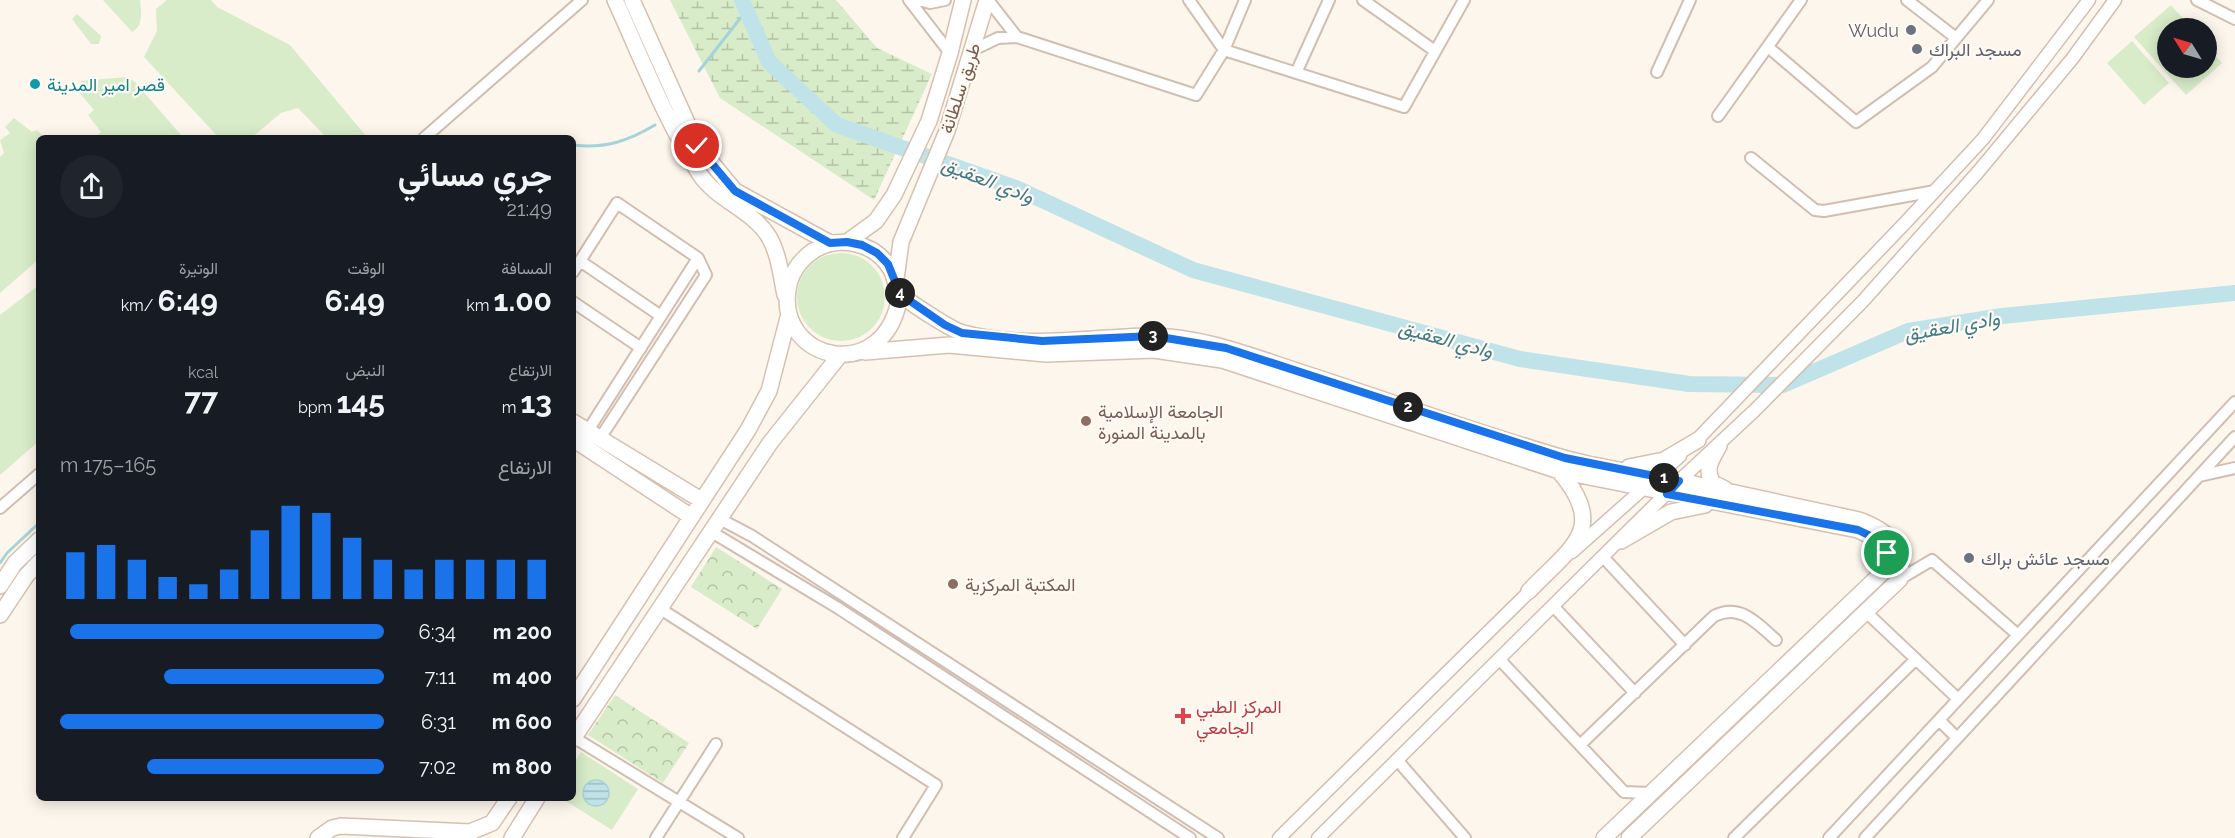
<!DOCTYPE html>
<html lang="ar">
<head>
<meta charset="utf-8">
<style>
	:root { --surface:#171b24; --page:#20242c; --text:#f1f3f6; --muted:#9ea1a6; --accent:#1a73e8 }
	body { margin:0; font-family:Raleway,Vazirmatn,sans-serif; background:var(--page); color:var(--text); direction:rtl; height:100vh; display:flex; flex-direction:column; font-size:22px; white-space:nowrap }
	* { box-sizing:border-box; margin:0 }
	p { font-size:20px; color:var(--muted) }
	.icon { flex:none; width:33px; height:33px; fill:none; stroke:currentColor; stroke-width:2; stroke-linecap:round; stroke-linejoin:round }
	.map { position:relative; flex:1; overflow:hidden; direction:ltr }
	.side { position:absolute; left:36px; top:135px; width:540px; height:666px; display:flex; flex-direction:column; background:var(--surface); border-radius:9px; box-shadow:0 3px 15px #0003; direction:rtl }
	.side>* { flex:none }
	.needle { width:39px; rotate:307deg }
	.tools { position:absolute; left:2157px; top:18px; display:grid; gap:12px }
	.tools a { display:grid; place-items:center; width:60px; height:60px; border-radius:50%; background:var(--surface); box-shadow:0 3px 15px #0003; font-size:30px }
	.pin { position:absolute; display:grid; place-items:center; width:51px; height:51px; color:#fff; margin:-26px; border:3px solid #fff; border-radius:50%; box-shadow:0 2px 6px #0007 }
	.km { position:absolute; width:30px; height:30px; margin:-15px; border-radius:50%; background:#222; color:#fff; font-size:16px; line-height:30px; text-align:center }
	.round { display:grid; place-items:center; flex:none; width:63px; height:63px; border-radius:32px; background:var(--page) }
	.overview { display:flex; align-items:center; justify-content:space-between; height:102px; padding:0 24px }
	h1 { font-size:33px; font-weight:700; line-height:45px }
	.stats { display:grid; grid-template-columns:repeat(3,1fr); gap:9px; height:102px; padding:6px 24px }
	.stats div { display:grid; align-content:center }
	.stats b { font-size:30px; font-weight:700 }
	.stats small { font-size:16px; font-weight:400 }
	.stats p { font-size:16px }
	.chart { height:168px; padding:12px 24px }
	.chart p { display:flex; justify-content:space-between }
	.chart svg { width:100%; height:108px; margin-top:6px; stroke:var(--accent); stroke-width:6 }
	ul { padding:0 24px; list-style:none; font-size:20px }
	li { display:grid; grid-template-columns:96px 72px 1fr; align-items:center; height:45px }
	li i { height:15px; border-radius:8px; background:var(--accent) }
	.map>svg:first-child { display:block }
	.green { fill:#d8ecc9 }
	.forest { fill:url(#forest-crowns) }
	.wetland { fill:url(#wetland-marsh) }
	.water { fill:url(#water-rules); stroke:#a5d3da; stroke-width:1.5 }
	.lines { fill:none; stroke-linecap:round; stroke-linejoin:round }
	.stream { stroke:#a5d3da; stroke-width:3 }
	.river { stroke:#bfe3e8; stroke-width:16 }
	.minor-casing { stroke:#d1beb0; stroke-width:14 }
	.tertiary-casing { stroke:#d1beb0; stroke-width:15 }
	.secondary-casing { stroke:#d6c0b0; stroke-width:18 }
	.minor { stroke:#fff; stroke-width:10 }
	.tertiary { stroke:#fff; stroke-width:12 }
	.secondary { stroke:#fff; stroke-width:15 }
	.route-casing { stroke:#fff; stroke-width:12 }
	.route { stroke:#1a73e8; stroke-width:8 }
	.worship-dot { fill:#6b7280; stroke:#fffaf3; stroke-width:2 }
	.culture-dot { fill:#0f9aa8; stroke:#fffaf3; stroke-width:2 }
	.education-dot { fill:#8d6e63; stroke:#fffaf3; stroke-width:2 }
	.health-dot { fill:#e0444e; stroke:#fffaf3; stroke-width:2 }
	.labels { text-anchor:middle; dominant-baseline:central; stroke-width:4.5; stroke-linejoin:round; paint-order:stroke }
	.worship-label { font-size:18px; fill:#5b616d; stroke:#fffaf3; text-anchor:start }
	.culture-label { font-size:18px; fill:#0d838f; stroke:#fffaf3; text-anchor:start }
	.street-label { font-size:18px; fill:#7a5c4d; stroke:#fffaf3 }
	.education-label { font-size:18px; fill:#785e54; stroke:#fffaf3; text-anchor:start }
	.health-label { font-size:18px; fill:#be3a42; stroke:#fffaf3; text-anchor:start }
	.water-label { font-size:20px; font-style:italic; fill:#437c86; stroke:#fffaf3 }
</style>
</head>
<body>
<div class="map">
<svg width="2235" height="838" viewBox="0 0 2235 838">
	<defs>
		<pattern id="forest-crowns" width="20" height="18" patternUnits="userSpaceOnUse" patternTransform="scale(1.5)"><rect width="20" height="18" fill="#d8ecc9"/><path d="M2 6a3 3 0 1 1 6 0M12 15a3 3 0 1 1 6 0" fill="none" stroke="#b4c2a5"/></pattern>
		<pattern id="wetland-marsh" width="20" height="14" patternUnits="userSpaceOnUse" patternTransform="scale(1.5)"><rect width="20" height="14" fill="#d8ecc9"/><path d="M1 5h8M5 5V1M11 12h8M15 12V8" fill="none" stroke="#b4c2a5"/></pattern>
		<pattern id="water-rules" width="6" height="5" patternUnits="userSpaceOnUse" patternTransform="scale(1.5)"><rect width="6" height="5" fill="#bfe3e8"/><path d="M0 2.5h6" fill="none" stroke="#a0bbbe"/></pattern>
	</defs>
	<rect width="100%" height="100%" fill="#fdf6ec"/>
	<path class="green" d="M103,0h37c1,11 4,26 -8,32z
		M167,0h44l6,7 73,38 76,91 -39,2 -29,-30 -17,5 -30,25h-32l-75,-81 13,-26 -1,-22z
		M2171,5l20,23h-23v40h38l1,-22 15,17 -36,32 -52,-58z
		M77,14l24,22 -2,8h-8l-19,-25z
		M2132,41l37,42 -25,22 -37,-42z
		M126,77l9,5 46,53 -3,3h-83l6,-6 -13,-17 6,-5 -16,-19 3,-10z
		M14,118l18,14 5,-2 8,8h-6v121l-39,34v-136l4,-4 -4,-13 10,-7 -5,-6z
		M797 297a44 44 0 1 1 88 0a44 44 0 1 1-88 0Z
		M39,285v156l-39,34v-160z
		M581,752l57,37 -26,41 -51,-32h12v-33z"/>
	<path class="forest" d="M716,547l66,42 -25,40 -66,-42z
		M615,695l74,48 -26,40 -75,-48z"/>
	<path class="wetland" d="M670,0h166l41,48 55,26 -58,126 -154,-102z"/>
	<path class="water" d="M583 793a13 13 0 1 1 26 0a13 13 0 1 1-26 0Z"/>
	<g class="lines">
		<path class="stream" d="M699,71l47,-60
			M511,138h6
			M573,145c32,4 55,-4 82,-20
			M0,563l7,-10 32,-30"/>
		<path class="river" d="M742,0l27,62 68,63 179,63 177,82 327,89 169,25 94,1 125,-54 94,-15 233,-23"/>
		<g class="minor-casing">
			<path id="minor" d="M909,0l41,53
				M919,0l11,3 15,-3
				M988,0l29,37
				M1189,0l35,50 180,57 60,-107
				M1363,0l72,51
				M1907,0l49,38
				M2197,0l38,19
				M1768,47l88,75 76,-55 56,-67
				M973,50l25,-12 19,-1 179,58 28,-45 21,-50
				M1657,72l33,-72
				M1296,73l33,-73
				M1718,116l83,-116
				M424,138l158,-138
				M1751,158l64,52 9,1 111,-20
				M580,261l81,55
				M573,272l44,-69 81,55 -111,174
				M573,302l68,46
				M599,440l107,-165 -8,-17
				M2199,476l36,-8
				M0,508l39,-34
				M718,518l34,18 466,302
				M710,531l128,77 352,230
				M1604,558l81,87
				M1900,579l32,-19 86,75
				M1554,607l81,86
				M659,608l277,177 -33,53
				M1866,612l92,87
				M1500,660l124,132 27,1
				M1939,720l18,18
				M573,737l165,101
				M1580,745l134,-129c26,-13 43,7 62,24
				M1398,761l67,77
				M656,838l60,-94
				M1734,838l182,-179
				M1829,838l406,-436
				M1865,838l370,-401"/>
		</g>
		<g class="tertiary-casing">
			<path id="tertiary" d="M1693,444l213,-222 77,-83 106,-139
				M1572,552l108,-96
				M1279,838l256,-252
				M1318,838l361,-357 76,-71 108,-109 115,-129 94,-113 43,-59"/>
		</g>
		<g class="secondary-casing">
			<path id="secondary" d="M615,0c26,57 50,119 84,173 17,27 54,37 70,64 10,17 12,39 16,58
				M632,0l65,145 38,46 95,52
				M847,242l29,-21 18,-26 35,-74 21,-68 13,-53
				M896,279l5,-37 46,-111 40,-131
				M900,294c-12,92 -123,69 -112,-4 2,-16 12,-30 25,-39 25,-16 61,-9 77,17 5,7 5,19 10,25 6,8 52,37 63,40 59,16 122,5 182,3 57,-1 111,22 164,39 86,28 171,59 258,84 37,10 76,15 113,22 60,13 120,26 179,39 30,11 46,26 41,59l-271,259
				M865,352l84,-7 97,9 108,-4 68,10 337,111 299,59c22,10 29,14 27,40l-281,268
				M573,422l128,78
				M573,439l117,77
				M1719,446c-7,13 -15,23 -6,37l12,6
				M1629,467l35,-7 34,-20
				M1621,541l50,-29 34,-7
				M0,586l15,-23 24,-23
				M1529,591c42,-44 80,-62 30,-120
				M0,615l26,-39 13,-14
				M573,699l175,-269 21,-39 20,-77
				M573,739l197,-296 70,-88
				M318,838l14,-10 9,-2 129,6 22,-9 17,-25
				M512,838l25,-40"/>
		</g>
		<use href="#minor" class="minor"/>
		<use href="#tertiary" class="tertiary"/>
		<use href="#secondary" class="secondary"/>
	</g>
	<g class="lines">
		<g class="route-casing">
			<path id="route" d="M697,146l38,45 95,52 17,-1 15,3 15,8 11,11 12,30 45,31 17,8 80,8 112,-5 72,12 339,110 114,23 -12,13 191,36 19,9 10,14"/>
		</g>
		<use href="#route" class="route"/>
	</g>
	<g class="worship-dot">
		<circle cx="1911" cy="30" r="6"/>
		<circle cx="1917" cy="49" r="6"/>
		<circle cx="1969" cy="558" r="6"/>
	</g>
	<circle class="culture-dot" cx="35" cy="84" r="6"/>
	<g class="education-dot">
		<circle cx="1086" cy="421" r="6"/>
		<circle cx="953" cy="584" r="6"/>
	</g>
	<path class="health-dot" d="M1180 707h6v6h6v6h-6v6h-6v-6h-6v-6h6z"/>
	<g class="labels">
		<g class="worship-label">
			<text x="1899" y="30" text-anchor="end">Wudu</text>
			<text x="1929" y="49">مسجد البراك</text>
			<text x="1981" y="558">مسجد عائش براك</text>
		</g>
		<g class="culture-label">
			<text x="47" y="84">قصر امير المدينة</text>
		</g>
		<g class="street-label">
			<text transform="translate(960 88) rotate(-72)">طريق سلطانة</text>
		</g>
		<g class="education-label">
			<text x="1098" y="411">الجامعة الإسلامية<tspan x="1098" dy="21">بالمدينة المنورة</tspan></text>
			<text x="965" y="584">المكتبة المركزية</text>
		</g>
		<g class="health-label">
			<text x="1196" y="706">المركز الطبي<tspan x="1196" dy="21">الجامعي</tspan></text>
		</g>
		<g class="water-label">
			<text transform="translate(988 180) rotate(21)">وادي العقيق</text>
			<text transform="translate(1952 326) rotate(-10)">وادي العقيق</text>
			<text transform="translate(1446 339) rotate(15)">وادي العقيق</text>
		</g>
	</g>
</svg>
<div class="tools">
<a><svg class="needle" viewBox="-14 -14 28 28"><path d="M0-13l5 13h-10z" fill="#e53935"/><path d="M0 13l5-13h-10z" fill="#9ea1a6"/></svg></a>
</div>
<div class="pin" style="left:1887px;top:553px;background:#1e9e55"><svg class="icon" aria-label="arrive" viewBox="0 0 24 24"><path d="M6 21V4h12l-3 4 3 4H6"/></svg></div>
<div class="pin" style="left:697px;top:146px;background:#d93025"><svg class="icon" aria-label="check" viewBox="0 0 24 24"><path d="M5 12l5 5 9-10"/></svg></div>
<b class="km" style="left:1664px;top:478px">1</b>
<b class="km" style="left:1408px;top:407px">2</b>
<b class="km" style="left:1153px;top:336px">3</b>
<b class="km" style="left:900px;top:293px">4</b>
<section class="side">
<div class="overview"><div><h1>جري مسائي</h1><p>21:49</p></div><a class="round"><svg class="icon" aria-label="share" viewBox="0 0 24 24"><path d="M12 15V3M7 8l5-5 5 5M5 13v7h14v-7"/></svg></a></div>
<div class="stats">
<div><p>المسافة</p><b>1.00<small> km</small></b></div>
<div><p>الوقت</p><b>6:49</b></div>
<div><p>الوتيرة</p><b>6:49<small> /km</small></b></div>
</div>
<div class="stats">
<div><p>الارتفاع</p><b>13<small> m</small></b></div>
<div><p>النبض</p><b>145<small> bpm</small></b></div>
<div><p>kcal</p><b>77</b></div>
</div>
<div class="chart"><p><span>الارتفاع</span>165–175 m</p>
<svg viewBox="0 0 160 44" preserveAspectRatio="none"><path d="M5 44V25M15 44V22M25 44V28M35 44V35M45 44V38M55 44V32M65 44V16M75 44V6M85 44V9M95 44V19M105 44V28M115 44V32M125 44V28M135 44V28M145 44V28M155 44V28"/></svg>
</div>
<ul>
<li><b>200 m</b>6:34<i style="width:97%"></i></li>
<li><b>400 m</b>7:11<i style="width:68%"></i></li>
<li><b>600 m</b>6:31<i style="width:100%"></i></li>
<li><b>800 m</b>7:02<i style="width:73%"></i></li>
</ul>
</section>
</div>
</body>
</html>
